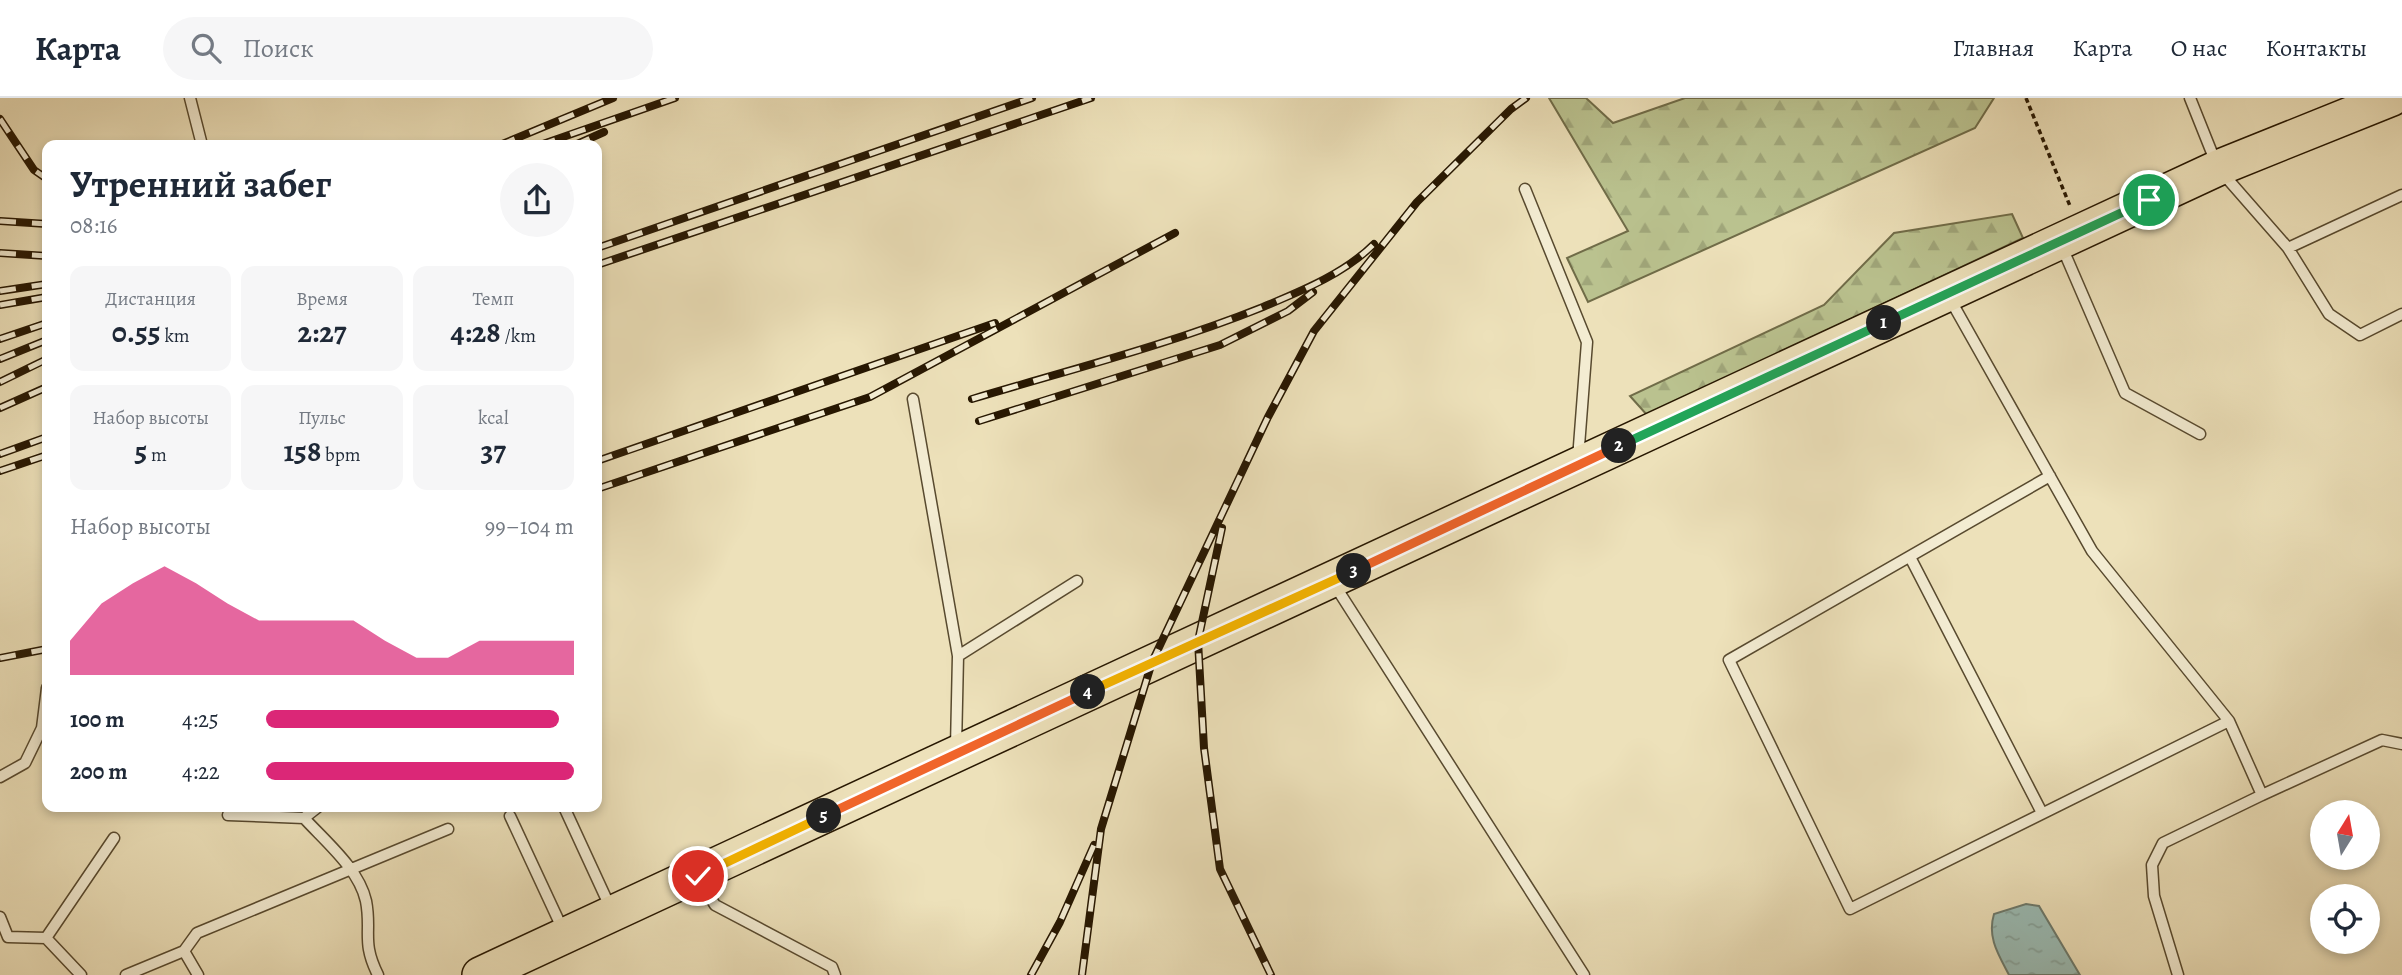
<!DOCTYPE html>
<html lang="ru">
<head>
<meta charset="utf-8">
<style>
	:root { --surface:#fff; --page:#f6f6f7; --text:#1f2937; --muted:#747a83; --line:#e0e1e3; --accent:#db2777 }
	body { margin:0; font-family:Alegreya,serif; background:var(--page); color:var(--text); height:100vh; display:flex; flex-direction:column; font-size:26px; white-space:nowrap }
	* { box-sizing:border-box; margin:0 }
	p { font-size:23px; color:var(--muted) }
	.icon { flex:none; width:38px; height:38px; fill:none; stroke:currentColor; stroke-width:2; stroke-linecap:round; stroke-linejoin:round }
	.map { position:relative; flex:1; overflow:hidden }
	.drawer { position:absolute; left:42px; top:42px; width:560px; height:672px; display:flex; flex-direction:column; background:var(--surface); border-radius:14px; box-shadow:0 4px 10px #0003 }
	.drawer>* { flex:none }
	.needle { width:46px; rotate:11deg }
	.buttons { position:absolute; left:2310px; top:702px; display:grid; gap:14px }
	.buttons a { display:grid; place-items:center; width:70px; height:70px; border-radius:50%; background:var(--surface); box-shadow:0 4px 10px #0003; font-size:35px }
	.pin { position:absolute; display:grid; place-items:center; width:60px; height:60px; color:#fff; margin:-30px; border:4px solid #fff; border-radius:50%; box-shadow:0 2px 7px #0007 }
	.km { position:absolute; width:35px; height:35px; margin:-18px; border-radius:50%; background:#222; color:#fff; font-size:19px; line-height:35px; text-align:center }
	.round { display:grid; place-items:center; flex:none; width:74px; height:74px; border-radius:37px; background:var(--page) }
	.head { display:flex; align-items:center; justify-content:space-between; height:119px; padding:0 28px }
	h1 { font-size:38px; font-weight:600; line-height:52px }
	.metrics { display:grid; grid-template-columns:repeat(3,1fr); gap:10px; height:119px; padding:7px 28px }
	.metrics div { display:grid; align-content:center; border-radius:14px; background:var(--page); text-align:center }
	.metrics b { font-size:30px; font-weight:600 }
	.metrics small { font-size:19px; font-weight:400 }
	.metrics p { font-size:19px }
	.chart { height:196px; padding:14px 28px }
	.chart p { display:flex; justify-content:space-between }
	.chart svg { width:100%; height:126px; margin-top:7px; fill:var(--accent); opacity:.7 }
	ul { padding:0 28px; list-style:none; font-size:23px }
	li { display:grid; grid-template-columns:112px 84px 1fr; align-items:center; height:52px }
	li i { height:18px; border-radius:9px; background:var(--accent) }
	header { display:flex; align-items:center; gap:42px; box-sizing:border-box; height:98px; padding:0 35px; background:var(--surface); border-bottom:2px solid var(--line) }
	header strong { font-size:33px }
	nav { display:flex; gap:38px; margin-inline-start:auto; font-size:24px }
	.search { width:490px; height:63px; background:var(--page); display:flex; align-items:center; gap:18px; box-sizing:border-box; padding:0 24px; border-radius:38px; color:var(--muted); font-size:26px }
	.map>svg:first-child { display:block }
	.forest { fill:url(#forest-firs); stroke:#706c48; stroke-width:2 }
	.water { fill:url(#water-ripples); stroke:#6c7a6d; stroke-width:2 }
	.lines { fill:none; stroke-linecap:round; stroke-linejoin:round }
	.service-casing { stroke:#584a2f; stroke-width:13 }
	.primary-casing { stroke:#271701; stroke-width:38 }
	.path { stroke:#271701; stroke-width:3.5; stroke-dasharray:5 3.5; stroke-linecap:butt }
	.service { stroke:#f3ecd2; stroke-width:10 }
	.primary { stroke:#ede1ba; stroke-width:35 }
	.rail-casing { stroke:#271701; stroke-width:8 }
	.rail { stroke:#f3ecd2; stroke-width:5; stroke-dasharray:16; stroke-linecap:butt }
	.split-1-casing { stroke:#fff; stroke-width:14 }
	.split-2-casing { stroke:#fff; stroke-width:14 }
	.split-3-casing { stroke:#fff; stroke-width:14 }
	.split-4-casing { stroke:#fff; stroke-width:14 }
	.split-5-casing { stroke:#fff; stroke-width:14 }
	.split-6-casing { stroke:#fff; stroke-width:14 }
	.split-1 { stroke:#22a559; stroke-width:9 }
	.split-2 { stroke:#22a559; stroke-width:9 }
	.split-3 { stroke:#f0652b; stroke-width:9 }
	.split-4 { stroke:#f5b400; stroke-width:9 }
	.split-5 { stroke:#f0652b; stroke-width:9 }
	.split-6 { stroke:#f5b400; stroke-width:9 }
</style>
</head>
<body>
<header>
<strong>Карта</strong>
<div class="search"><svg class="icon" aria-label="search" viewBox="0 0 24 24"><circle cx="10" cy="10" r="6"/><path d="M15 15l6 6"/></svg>Поиск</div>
<nav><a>Главная</a><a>Карта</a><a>О нас</a><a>Контакты</a></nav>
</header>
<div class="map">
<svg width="2402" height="877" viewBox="0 0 2402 877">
	<defs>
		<pattern id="forest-firs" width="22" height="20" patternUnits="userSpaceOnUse" patternTransform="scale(1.75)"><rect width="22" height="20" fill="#bac28f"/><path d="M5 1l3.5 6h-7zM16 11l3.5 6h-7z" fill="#a0a67a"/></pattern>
		<pattern id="water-ripples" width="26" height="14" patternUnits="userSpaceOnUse" patternTransform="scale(1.75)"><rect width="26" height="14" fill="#9abcb5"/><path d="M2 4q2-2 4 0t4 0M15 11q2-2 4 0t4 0" fill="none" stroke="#85a19a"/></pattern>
	</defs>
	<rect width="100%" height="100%" fill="#ede1ba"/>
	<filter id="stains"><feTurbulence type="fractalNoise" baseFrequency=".00286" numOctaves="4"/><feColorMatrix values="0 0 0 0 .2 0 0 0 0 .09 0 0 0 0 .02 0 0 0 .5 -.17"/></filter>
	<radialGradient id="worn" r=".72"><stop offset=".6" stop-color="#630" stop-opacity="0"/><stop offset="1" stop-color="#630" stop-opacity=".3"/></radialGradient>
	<path class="forest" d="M1549,0h37l27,25 72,-25h309l-19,30 -387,174 -21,-44 61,-27z
		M2012,116l11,24 -376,177 -17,-19 194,-91 70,-72z"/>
	<path class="water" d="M2026,806l13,2 41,69h-71c-11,-21 -22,-38 -15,-61z"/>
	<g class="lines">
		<g class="service-casing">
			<path id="service" d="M190,0l12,47
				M2190,0l28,70 70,80 41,66 31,21 42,-21
				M1525,91l62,153 -9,117
				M2062,149l63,146 75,41
				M2288,150l114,-53
				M1950,201l142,252 137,170 33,74 120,-55 20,4
				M913,301l45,257
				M2050,378l-321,184 121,249 379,-188
				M1910,459l131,254
				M1334,486l250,391
				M956,649l2,-91 119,-75
				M0,679l25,-14 17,-35 5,-40
				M564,709l47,102
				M228,717l76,3c21,23 55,51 62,83 6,31 -5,40 12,74
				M510,718l53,114
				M304,720l14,-11
				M699,781l16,26 117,62 3,8
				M0,819l8,20 38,1 35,37
				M46,840l68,-100
				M126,877l58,-24
				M198,877l-14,-24 13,-18 251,-104
				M2178,877l-24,-79 -2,-31 11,-22 99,-48"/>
		</g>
		<g class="primary-casing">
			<path id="primary" d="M480,877l1738,-807 174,-70"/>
		</g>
		<path class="path" d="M2026,0l44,108"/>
		<use href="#service" class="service"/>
		<use href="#primary" class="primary"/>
		<g class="rail-casing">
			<path id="rail" d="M0,21l34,51 13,9
				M500,47l113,-47
				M540,47l135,-47
				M575,47l29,-13
				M0,123l47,3
				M597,150l435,-150
				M0,155l47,3
				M597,167l494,-167
				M0,193l47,-7
				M0,207l47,-8
				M0,241l47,-16
				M0,261l47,-19
				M0,284l47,-23
				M972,301c97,-29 196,-54 291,-92 38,-16 81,-33 111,-63
				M0,310l47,-21
				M979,323l241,-76 68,-34 25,-19
				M0,356l47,-17
				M597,363l398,-138
				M0,373l47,-16
				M597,391l273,-92 305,-164
				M1222,430l-24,113 6,107 16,121 51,106
				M0,560l47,-9
				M1031,877l29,-53 34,-77
				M1082,877l19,-146 51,-167 116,-245 46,-86 103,-129 94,-93 15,-11"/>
		</g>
		<use href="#rail" class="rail"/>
	</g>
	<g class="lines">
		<g class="split-1-casing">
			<path id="split-1" d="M1884,225l265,-123"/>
		</g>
		<g class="split-2-casing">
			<path id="split-2" d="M1619,348l265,-123"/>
		</g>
		<g class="split-3-casing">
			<path id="split-3" d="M1354,473l265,-125"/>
		</g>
		<g class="split-4-casing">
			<path id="split-4" d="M1088,594l266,-121"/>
		</g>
		<g class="split-5-casing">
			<path id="split-5" d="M824,718l264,-124"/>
		</g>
		<g class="split-6-casing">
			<path id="split-6" d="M698,778l126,-60"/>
		</g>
		<use href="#split-1" class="split-1"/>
		<use href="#split-2" class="split-2"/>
		<use href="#split-3" class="split-3"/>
		<use href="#split-4" class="split-4"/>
		<use href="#split-5" class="split-5"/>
		<use href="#split-6" class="split-6"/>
	</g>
	<rect width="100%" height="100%" filter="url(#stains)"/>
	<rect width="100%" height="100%" fill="url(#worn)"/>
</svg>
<div class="buttons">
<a><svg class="needle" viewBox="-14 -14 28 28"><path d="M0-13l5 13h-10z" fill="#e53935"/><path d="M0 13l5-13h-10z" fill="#747a83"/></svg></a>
<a><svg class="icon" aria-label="locate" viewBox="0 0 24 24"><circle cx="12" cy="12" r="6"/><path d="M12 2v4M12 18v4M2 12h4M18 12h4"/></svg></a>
</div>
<div class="pin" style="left:2149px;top:102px;background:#1e9e55"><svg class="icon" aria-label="arrive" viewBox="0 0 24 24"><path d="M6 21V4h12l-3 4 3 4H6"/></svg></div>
<div class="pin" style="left:698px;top:778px;background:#d93025"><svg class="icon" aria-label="check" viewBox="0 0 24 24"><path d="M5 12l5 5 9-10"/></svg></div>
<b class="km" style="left:1884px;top:225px">1</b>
<b class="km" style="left:1619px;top:348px">2</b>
<b class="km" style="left:1354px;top:473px">3</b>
<b class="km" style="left:1088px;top:594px">4</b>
<b class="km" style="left:824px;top:718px">5</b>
<section class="drawer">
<div class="head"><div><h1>Утренний забег</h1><p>08:16</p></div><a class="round"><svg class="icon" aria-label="share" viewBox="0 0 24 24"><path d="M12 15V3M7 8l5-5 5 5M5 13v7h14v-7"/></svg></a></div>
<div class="metrics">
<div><p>Дистанция</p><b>0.55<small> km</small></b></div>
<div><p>Время</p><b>2:27</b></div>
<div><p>Темп</p><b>4:28<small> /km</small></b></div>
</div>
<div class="metrics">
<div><p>Набор высоты</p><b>5<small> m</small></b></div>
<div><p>Пульс</p><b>158<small> bpm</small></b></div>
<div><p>kcal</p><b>37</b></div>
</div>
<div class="chart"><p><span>Набор высоты</span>99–104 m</p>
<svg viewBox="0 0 160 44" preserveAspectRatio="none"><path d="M0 44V32L10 19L20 12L30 6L40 12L50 19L60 25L70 25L80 25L90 25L100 32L110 38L120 38L130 32L140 32L150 32L160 32V44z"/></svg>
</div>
<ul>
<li><b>100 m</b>4:25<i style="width:95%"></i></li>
<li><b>200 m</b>4:22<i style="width:100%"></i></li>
</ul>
</section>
</div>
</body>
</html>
